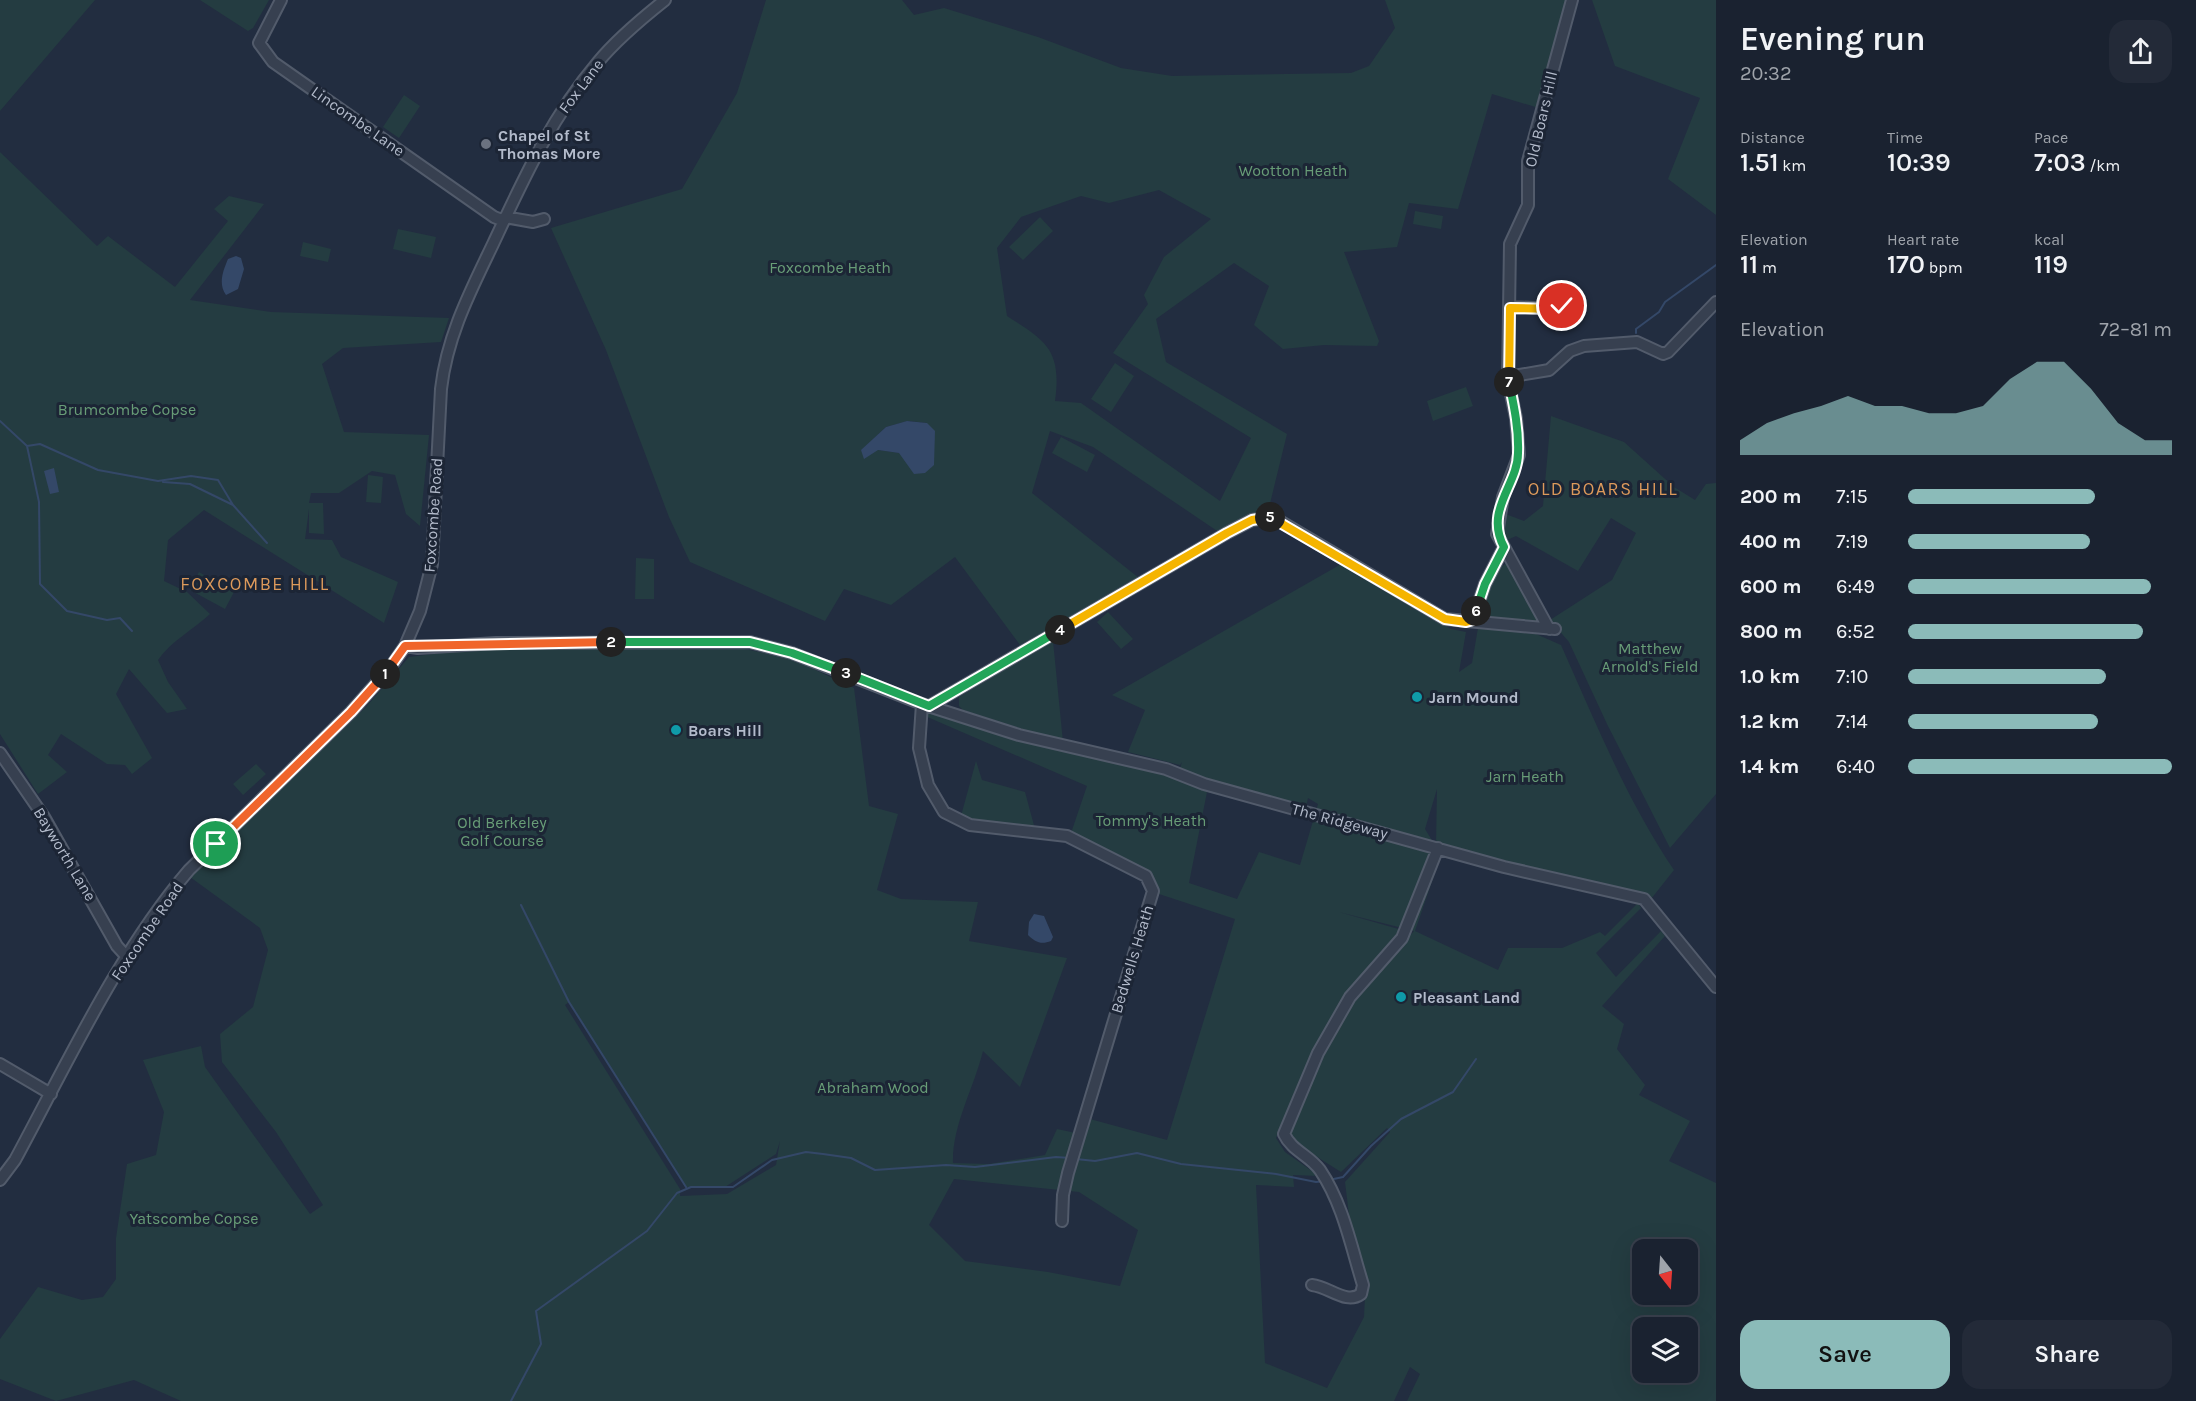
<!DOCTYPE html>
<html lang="en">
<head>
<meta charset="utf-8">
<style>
	:root { --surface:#1a2230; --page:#232a38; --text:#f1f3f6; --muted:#9fa4ab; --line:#383f4c; --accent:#8bbbb9 }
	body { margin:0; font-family:Karla,sans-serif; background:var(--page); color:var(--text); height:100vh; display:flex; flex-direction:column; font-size:22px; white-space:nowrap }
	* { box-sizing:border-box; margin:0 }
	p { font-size:20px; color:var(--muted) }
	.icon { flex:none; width:33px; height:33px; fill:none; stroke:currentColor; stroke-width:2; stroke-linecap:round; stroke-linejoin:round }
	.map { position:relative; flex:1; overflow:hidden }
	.drawer { display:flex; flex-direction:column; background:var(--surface); width:480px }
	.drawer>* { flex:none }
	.needle { width:39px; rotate:163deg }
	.fabs { position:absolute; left:1632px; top:1239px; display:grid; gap:12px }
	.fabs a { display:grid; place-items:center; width:66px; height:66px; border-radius:12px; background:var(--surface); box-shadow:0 6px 24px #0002,0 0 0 2px var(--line); font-size:30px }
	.pin { position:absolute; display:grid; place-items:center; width:51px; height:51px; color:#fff; margin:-26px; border:3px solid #fff; border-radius:50%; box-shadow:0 2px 6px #0007 }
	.km { position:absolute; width:30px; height:30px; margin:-15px; border-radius:50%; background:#222; color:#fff; font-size:16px; line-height:30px; text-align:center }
	.round { display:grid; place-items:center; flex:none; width:63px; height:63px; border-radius:18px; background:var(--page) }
	.summary { display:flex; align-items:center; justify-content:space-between; height:102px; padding:0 24px }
	h1 { font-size:33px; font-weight:600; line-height:45px }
	.metrics { display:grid; grid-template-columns:repeat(3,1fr); gap:9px; height:102px; padding:6px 24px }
	.metrics div { display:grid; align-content:center }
	.metrics b { font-size:26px; font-weight:600 }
	.metrics small { font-size:16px; font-weight:400 }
	.metrics p { font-size:16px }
	.chart { height:168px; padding:12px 24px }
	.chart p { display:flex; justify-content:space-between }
	.chart svg { width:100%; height:108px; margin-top:6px; fill:var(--accent); opacity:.7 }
	.button { display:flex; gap:12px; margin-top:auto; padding:12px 24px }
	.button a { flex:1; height:69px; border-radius:18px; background:var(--accent); color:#111; font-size:24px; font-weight:600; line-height:69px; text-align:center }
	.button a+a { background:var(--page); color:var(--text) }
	ul { padding:0 24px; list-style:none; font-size:20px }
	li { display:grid; grid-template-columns:96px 72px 1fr; align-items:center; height:45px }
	li i { height:15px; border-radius:8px; background:var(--accent) }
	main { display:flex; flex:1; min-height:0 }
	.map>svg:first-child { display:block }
	.green { fill:#243c41; fill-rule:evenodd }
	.water { fill:#344868 }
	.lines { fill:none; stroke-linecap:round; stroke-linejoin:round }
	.stream { stroke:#344868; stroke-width:2 }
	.minor-casing { stroke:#525b6b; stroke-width:14 }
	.minor { stroke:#374050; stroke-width:10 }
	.split-1-casing { stroke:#fff; stroke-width:12 }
	.split-2-casing { stroke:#fff; stroke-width:12 }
	.split-3-casing { stroke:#fff; stroke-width:12 }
	.split-4-casing { stroke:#fff; stroke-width:12 }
	.split-5-casing { stroke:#fff; stroke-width:12 }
	.split-6-casing { stroke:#fff; stroke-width:12 }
	.split-7-casing { stroke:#fff; stroke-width:12 }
	.split-8-casing { stroke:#fff; stroke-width:12 }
	.split-1 { stroke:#f0652b; stroke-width:8 }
	.split-2 { stroke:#f0652b; stroke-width:8 }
	.split-3 { stroke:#22a559; stroke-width:8 }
	.split-4 { stroke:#22a559; stroke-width:8 }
	.split-5 { stroke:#f5b400; stroke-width:8 }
	.split-6 { stroke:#f5b400; stroke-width:8 }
	.split-7 { stroke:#22a559; stroke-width:8 }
	.split-8 { stroke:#f5b400; stroke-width:8 }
	.worship-dot { fill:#6b7280; stroke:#1c2535; stroke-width:2 }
	.culture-dot { fill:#0f9aa8; stroke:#1c2535; stroke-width:2 }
	.labels { text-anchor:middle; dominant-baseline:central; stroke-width:6; stroke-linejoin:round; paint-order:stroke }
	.street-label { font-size:16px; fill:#b3bbcb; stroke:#1c2535 }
	.poi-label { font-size:16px; font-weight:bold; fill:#b3bbcb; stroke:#1c2535; text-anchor:start }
	.park-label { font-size:16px; fill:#689d77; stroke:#1c2535 }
	.neighbourhood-label { font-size:18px; letter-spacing:1.5px; fill:#dd9a5b; stroke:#1c2535 }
</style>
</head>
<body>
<main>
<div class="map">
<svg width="1716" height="1401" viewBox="0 0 1716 1401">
	<rect width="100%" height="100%" fill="#222d40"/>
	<path class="green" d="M0,0h95l-95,111z
		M200,0h69l-16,28 -5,3z
		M766,0h136l12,15 30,-7 94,29 83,31 51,8 179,-3 18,-7 26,-38 -10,-28h184l-30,108 -47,-14 -34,115 -49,-6 -12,44 -53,5 35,89 -2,5 -53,-1 -41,4 -29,-24 15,-39 -35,-23 -78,56 10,43 121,72 -21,86 -37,19 -136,-92 -43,-16 -18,62 107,85 -119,67 -65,-88 -64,48 -47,-16 -19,32 -135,-59 -21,-45 -63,-167 -55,-122 131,-39 55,-96zM1159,190l52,29 -47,38 -20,38 4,9 -35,49 138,85 -31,63 -139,-98 -26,-2c7,-51 -9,-60 -48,-85l-10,-68 24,-31 60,-21 28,7zM908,421l19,2 -13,50 -14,-20 -22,-3 -17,1 25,-24z
		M1592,0h124v215l-48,-36 32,-81 -85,-32z
		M404,95l16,11 -21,32 -16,-11z
		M0,152l97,94 11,-10 67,51 53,-66 -14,-12 15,-13 35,8 -74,96 81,12 178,6 -8,24 -98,6 -21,16 22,68 85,3 -9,91 -14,-12 -11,-39 -23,-4 -33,22h-28l-2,10h14l1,31 -15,-1v-24l-4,30 27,1 9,17 57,25 -14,41 -180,-113 -36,30 -4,41 23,11 23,22c-17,16 -39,27 -52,46l10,22 19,27 -20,4 -38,-44 -13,25 36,64 -20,16 -7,-9 -18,-1 -46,-30 -13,21 19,17 -29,22 -38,-60z
		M1415,211l28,5 -2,13 -28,-5z
		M1040,217l13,14 -30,29 -14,-13z
		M398,229l38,8 -5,21 -38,-9z
		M303,242l28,7 -3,13 -28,-6z
		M1115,363l19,13 -23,36 -20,-13z
		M1466,387l7,19 -40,15 -6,-20z
		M1551,416l73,26 50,45 21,13 11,-16 10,-1v311l-46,54 -63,-124 -38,-82 -19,-22 62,-40 24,-47 -25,-15 -33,53 -62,-35 -11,5 -2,-28 21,8 19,-15z
		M1061,437l34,18 -8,17 -35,-19z
		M368,475l15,2 -2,26 -15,-1z
		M636,558l18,1v40h-19z
		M1508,562l32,59 -1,5 -54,-10c-4,-17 8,-45 23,-54z
		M1343,563l108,66 15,3 -7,40 13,-9 6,-35 58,6 25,11c34,76 66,156 113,225l-23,29 -215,-55 1,-55 -12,40 16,26 -26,76 83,39 10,-22h54l38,-16 5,4 33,-33 3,5 -45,45 20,24 45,-46 4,5 -63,70 22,18 -7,25 28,36 -6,10 51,26 -21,40 47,22v218h-309l13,-27 -10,-7 -16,34h-1213l-47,-21 -78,21 -56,-22v-40l38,-52 44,13 21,-3 13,-18v-41l11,-74 29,-9 8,-43 -21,-52 58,-14 4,21 105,147 13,-9 -47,-73 -54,-70 -2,-28 33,-27 15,-57 -8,-22 -70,-51 176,-170 43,-50 87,-11 184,-1 60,3 52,11 62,29 15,118 29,8 -21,76 24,9 77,3 -9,39 98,17 -47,129 -37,-36c-9,37 -31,74 -30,112l36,1 56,-9 12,-26 28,6 5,-16 77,21 68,-221 -79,-26 -5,-16 -80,-44 16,-47 -162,-70 5,-5 247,67 5,-16 -2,3 -52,-13 17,-42 -33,-15zM1207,792l97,24 4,-18 10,6 -18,61 -41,-13 -22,47 -48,-16zM1339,912l75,19 -61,68 -29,50 -34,87 5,7 46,29 46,-44 3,4 -45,50 4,33h-4l21,61 -2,41 -37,71 -62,-25 -9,-178 38,2 -1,-12 26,1 -34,-24 -9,-14 20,-50 35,-65 71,-93zM569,1002l117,185h39l51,-33 4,-13 -4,24 -49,29 -47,2v-7l-115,-184zM954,1179l125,13 59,38 -18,56 -72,-14 -83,-11 -36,-36zM1642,1250h46v44h-46zM1642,1328h46v44h-46z
		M199,572l35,20 -9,17 -35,-19z
		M1108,612l25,27 -12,10 -24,-27z
		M1053,641l10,101 -100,-32 -4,-4v-9z
		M976,761l6,19 43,12 10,37 -50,-5 -24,-8z
		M256,764l10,10 -23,21 -10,-11z"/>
	<path class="water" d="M236,256l5,2 3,11 -6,20 -12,6c-8,-11 -3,-24 2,-36z
		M907,421l20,2 8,8 -1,34 -9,8 -11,1 -15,-21 -21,-3 -14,9 -3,-9 25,-23z
		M54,468l5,24 -9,2 -6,-23z
		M1034,914l10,2 9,21 -2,4c-10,4 -16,1 -23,-6l1,-13z"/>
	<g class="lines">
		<path class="stream" d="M1636,333v-4l23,-17 6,-10 51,-37
			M0,421l27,25 12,56 1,82 27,27 40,9 13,-2 12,13
			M27,446l13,-2 58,26 60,11 33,-5 27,4 15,25 34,38
			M163,482l27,2 43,21
			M521,905l48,97 117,185
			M1076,1159l19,2 42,-8 44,11 95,10 40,8 8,-1
			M1329,1180l14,-3 28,-31 30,-27 52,-27 23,-33
			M511,1401l30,-57 -5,-33 111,-80 30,-38 14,-6h42l39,-27 34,-8 17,2 28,4 24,12 71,-5 29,2 81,-10 14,1"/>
		<g class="minor-casing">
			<path id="minor" d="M281,0l-22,43 14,19 221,155 10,4
				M505,217l28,5 11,-3
				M1510,307l46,2 11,-8
				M1508,377l41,-7 21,-19 14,-5 53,-4 26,12 5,-2 48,-50
				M1473,620l12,-36 19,-37
				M1549,629l-52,-95 6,-37 16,-42 -3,-37 -8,-38 2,-136 18,-39v-44l44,-161
				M405,646l13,2 78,-5 254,-1 42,11 130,51 97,31 147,34 38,15 300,83 140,32 72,88
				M922,704l-3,44 9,37 16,27 26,13 97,11 79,40 7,15 -85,282 -5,22 -1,26
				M929,706l298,-173 25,-13 21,-3 172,102 110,10
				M0,753l44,64 73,129 10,11
				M0,1064l51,30
				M0,1180l15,-20c52,-96 103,-207 174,-290l162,-158 39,-44 15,-22 15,-35 12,-47 9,-175c6,-53 29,-97 52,-145 30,-64 59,-128 105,-182 19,-23 43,-43 67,-62
				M1312,1285c18,2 34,20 49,9l2,-9c-12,-39 -20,-81 -43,-115 -11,-15 -28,-19 -36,-36l34,-81 32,-56 52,-59 36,-90"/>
		</g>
		<use href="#minor" class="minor"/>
	</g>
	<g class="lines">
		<g class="split-1-casing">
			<path id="split-1" d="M216,844l135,-132 34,-38"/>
		</g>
		<g class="split-2-casing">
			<path id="split-2" d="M385,674l20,-28 206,-4"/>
		</g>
		<g class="split-3-casing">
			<path id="split-3" d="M611,642h139l42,11 54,20"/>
		</g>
		<g class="split-4-casing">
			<path id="split-4" d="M846,673l83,33 131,-76"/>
		</g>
		<g class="split-5-casing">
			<path id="split-5" d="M1060,630l167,-97 25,-13 18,-3"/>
		</g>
		<g class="split-6-casing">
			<path id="split-6" d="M1270,517l175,102 21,3 7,-2 3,-9"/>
		</g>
		<g class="split-7-casing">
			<path id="split-7" d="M1476,611l9,-27 19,-37c-20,-37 14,-62 14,-94 1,-24 -4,-47 -9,-71"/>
		</g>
		<g class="split-8-casing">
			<path id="split-8" d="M1509,382l1,-74 46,1 6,-3"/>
		</g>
		<use href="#split-1" class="split-1"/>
		<use href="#split-2" class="split-2"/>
		<use href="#split-3" class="split-3"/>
		<use href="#split-4" class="split-4"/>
		<use href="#split-5" class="split-5"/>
		<use href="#split-6" class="split-6"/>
		<use href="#split-7" class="split-7"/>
		<use href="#split-8" class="split-8"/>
	</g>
	<circle class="worship-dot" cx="486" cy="144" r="6"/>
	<g class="culture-dot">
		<circle cx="1417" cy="697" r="6"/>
		<circle cx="676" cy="730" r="6"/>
		<circle cx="1401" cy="997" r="6"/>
	</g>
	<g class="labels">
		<g class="street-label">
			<text transform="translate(581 86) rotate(-53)">Fox Lane</text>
			<text transform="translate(1541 119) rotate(-77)">Old Boars Hill</text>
			<text transform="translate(358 121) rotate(35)">Lincombe Lane</text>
			<text transform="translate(433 515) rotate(-86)">Foxcombe Road</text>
			<text transform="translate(1340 821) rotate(15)">The Ridgeway</text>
			<text transform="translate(65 854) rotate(59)">Bayworth Lane</text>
			<text transform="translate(147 931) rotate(-56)">Foxcombe Road</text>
			<text transform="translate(1132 959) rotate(-73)">Bedwells Heath</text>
		</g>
		<g class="poi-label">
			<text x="498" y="135">Chapel of St<tspan x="498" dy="18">Thomas More</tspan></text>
			<text x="1429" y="697">Jarn Mound</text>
			<text x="688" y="730">Boars Hill</text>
			<text x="1413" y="997">Pleasant Land</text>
		</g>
		<g class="park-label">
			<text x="1293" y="170">Wootton Heath</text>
			<text x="830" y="267">Foxcombe Heath</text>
			<text x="127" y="409">Brumcombe Copse</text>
			<text x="1650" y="648">Matthew<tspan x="1650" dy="18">Arnold's Field</tspan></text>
			<text x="1525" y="776">Jarn Heath</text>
			<text x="1151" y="820">Tommy's Heath</text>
			<text x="502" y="822">Old Berkeley<tspan x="502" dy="18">Golf Course</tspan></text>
			<text x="873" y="1087">Abraham Wood</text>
			<text x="194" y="1218">Yatscombe Copse</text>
		</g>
		<g class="neighbourhood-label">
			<text x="1603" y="489">OLD BOARS HILL</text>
			<text x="255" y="584">FOXCOMBE HILL</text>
		</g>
	</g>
</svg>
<div class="fabs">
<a><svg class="needle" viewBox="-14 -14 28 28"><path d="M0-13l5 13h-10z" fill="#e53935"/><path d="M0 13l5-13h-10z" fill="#9fa4ab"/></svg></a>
<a><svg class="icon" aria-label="layers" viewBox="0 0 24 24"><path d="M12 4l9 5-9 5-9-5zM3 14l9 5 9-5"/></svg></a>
</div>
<div class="pin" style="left:216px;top:844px;background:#1e9e55"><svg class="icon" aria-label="arrive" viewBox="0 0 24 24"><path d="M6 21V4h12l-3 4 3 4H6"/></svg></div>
<div class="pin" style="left:1562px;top:306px;background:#d93025"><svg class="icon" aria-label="check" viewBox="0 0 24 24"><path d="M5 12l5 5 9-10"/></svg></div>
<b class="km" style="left:385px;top:674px">1</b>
<b class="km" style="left:611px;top:642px">2</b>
<b class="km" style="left:846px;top:673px">3</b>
<b class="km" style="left:1060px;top:630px">4</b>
<b class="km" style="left:1270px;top:517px">5</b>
<b class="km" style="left:1476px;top:611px">6</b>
<b class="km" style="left:1509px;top:382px">7</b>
</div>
<section class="drawer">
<div class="summary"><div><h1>Evening run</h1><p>20:32</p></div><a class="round"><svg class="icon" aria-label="share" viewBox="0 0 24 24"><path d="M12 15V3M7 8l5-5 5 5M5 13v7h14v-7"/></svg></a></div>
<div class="metrics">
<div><p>Distance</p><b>1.51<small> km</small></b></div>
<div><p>Time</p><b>10:39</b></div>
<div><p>Pace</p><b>7:03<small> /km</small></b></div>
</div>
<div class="metrics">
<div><p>Elevation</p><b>11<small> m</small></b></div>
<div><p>Heart rate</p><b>170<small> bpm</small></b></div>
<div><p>kcal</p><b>119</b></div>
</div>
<div class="chart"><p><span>Elevation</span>72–81 m</p>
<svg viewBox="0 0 160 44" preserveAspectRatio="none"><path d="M0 44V38L10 31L20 27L30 24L40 20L50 24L60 24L70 27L80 27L90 24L100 13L110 6L120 6L130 17L140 31L150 38L160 38V44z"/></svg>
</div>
<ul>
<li><b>200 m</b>7:15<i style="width:71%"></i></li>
<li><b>400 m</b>7:19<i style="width:69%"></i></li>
<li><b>600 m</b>6:49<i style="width:92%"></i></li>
<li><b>800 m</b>6:52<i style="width:89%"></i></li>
<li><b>1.0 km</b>7:10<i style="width:75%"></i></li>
<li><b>1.2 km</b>7:14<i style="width:72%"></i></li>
<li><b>1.4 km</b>6:40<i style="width:100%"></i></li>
</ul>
<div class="button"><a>Save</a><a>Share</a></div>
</section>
</main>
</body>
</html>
